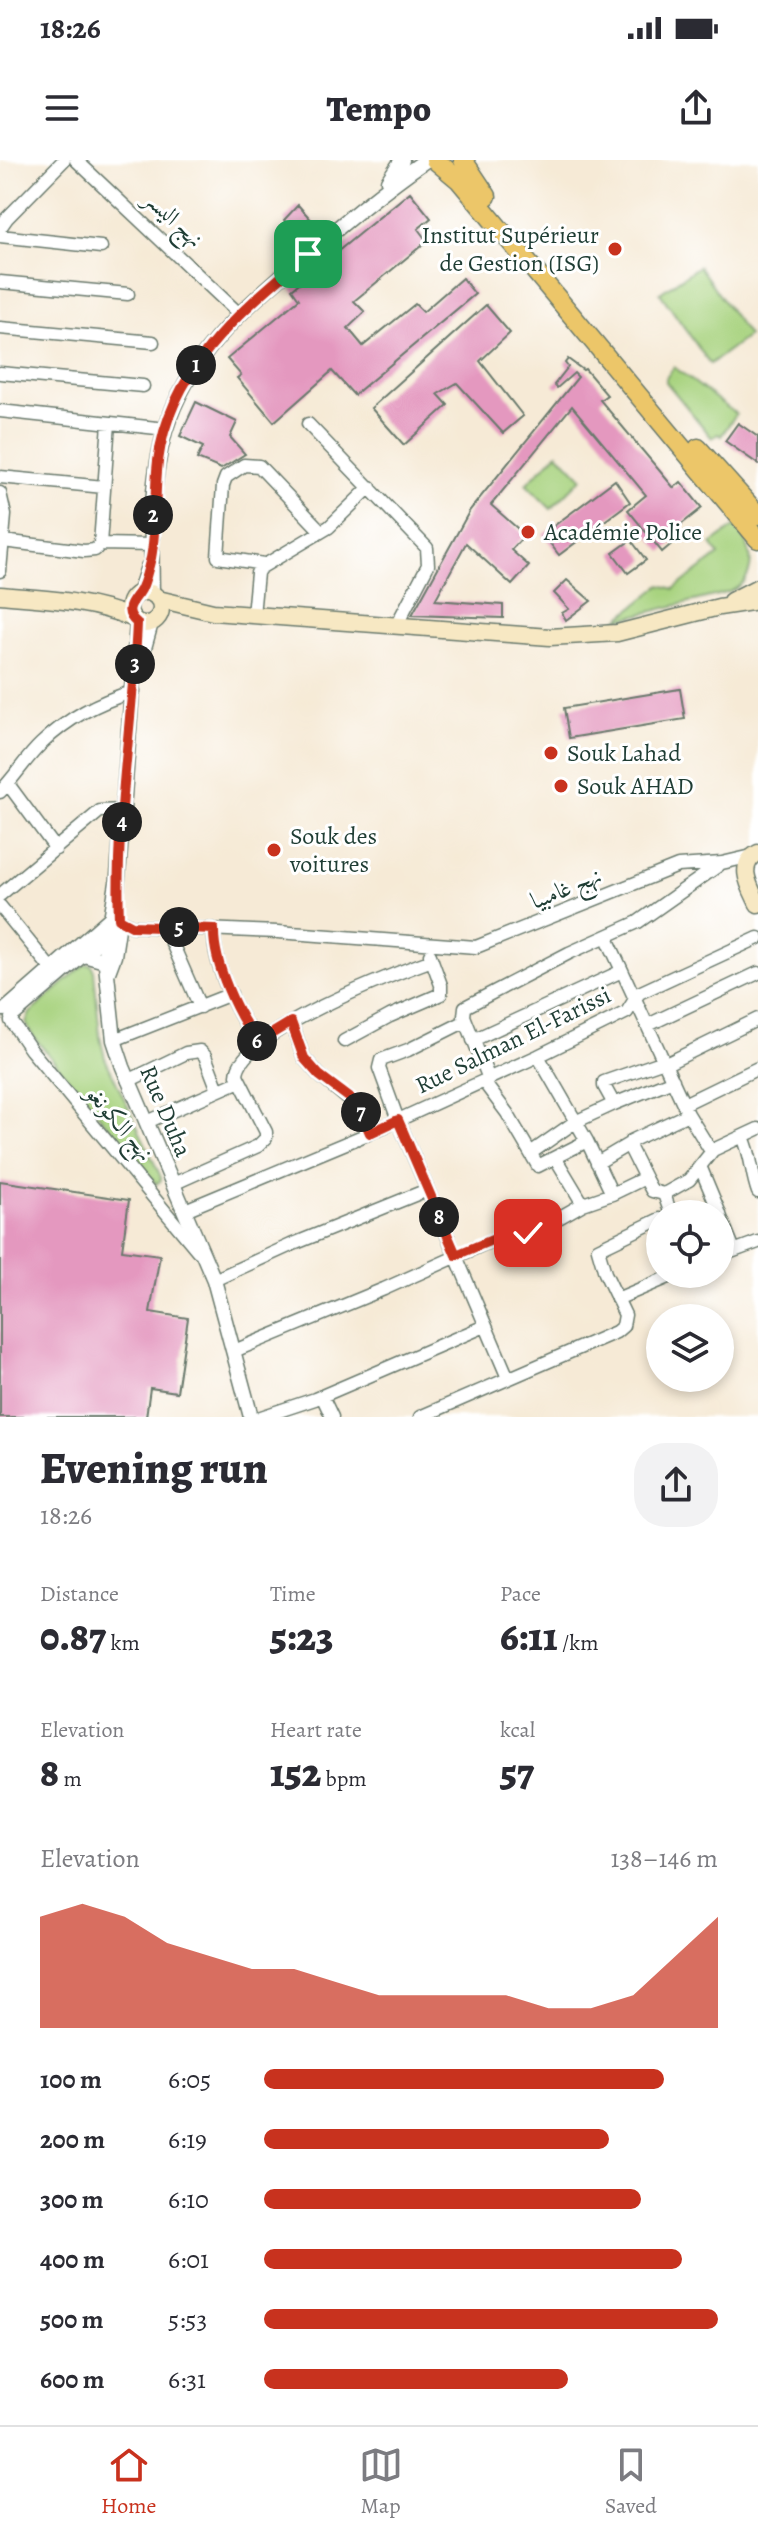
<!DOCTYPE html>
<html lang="en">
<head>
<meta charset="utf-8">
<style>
	:root { --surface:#fff; --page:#f2f2f3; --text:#2b2b33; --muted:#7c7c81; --line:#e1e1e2; --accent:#c8321e }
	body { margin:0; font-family:Alegreya,Amiri,serif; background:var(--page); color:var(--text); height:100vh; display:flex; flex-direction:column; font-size:30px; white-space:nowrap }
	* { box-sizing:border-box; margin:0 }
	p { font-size:26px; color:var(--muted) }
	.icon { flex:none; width:44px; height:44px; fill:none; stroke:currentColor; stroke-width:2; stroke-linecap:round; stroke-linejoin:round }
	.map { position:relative; height:1257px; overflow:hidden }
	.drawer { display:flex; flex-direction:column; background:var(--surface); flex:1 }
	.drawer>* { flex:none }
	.buttons { position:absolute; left:646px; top:1040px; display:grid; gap:16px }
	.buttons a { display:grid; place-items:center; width:88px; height:88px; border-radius:50%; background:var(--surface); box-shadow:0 4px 12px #0003; font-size:40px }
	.pin { position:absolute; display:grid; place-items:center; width:68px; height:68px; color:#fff; margin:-34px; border-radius:16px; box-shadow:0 4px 12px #0006 }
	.km { position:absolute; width:40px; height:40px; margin:-20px; border-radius:50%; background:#222; color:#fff; font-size:22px; line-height:40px; text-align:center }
	.round { display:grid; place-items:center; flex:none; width:84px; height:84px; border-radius:32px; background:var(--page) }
	.headline { display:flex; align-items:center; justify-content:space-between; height:136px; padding:0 40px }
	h1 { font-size:44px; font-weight:800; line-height:60px }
	.figures { display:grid; grid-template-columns:repeat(3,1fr); gap:12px; height:136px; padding:8px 40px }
	.figures div { display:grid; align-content:center }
	.figures b { font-size:40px; font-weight:800 }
	.figures small { font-size:22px; font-weight:400 }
	.figures p { font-size:22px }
	.chart { height:224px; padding:16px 40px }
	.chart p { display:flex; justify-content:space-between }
	.chart svg { width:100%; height:144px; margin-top:8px; fill:var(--accent); opacity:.7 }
	ul { padding:0 40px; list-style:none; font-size:26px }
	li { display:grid; grid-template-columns:128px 96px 1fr; align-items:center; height:60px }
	li i { height:20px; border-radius:10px; background:var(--accent) }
	.status { display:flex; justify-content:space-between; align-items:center; height:56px; padding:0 40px; background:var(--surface); direction:ltr }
	.status svg { height:22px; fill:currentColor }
	header { display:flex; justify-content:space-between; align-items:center; height:104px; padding:0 40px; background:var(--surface); font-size:36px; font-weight:800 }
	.dock { display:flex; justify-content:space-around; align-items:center; height:112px; border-top:2px solid var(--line); background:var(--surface); font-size:22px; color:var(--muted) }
	.dock a { display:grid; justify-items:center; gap:4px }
	.dock .active { color:var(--accent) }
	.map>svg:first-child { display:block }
	.green { fill:#a8d37f; stroke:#64885a; stroke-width:2 }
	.building { fill:#e498bf }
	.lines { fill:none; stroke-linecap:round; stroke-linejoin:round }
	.minor-casing { stroke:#6a7a6d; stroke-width:15 }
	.tertiary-casing { stroke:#6a7a6d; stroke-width:17 }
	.secondary-casing { stroke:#6a7a6d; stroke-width:19 }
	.primary-casing { stroke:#6a7a6d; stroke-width:21 }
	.minor { stroke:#fff; stroke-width:12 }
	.tertiary { stroke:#fff; stroke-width:14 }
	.secondary { stroke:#f7e8c3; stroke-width:16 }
	.primary { stroke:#ecc669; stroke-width:18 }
	.route-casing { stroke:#fff; stroke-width:16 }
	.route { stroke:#c8321e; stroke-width:10 }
	.poi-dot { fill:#c8321e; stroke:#fff; stroke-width:3 }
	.labels { text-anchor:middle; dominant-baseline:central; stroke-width:6; stroke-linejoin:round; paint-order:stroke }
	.street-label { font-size:24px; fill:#1f3d34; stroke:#fff }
	.poi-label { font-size:24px; fill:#1f3d34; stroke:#fff; text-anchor:start }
</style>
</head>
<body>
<div class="status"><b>18:26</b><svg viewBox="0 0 49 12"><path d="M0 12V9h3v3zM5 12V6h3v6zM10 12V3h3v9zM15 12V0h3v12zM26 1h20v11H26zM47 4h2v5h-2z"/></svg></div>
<header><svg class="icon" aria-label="menu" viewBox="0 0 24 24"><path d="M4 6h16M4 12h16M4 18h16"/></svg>Tempo<svg class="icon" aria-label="share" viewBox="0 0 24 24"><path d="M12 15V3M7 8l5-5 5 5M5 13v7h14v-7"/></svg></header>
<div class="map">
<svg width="758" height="1257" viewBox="0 0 758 1257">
	<rect width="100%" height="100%" fill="#fff"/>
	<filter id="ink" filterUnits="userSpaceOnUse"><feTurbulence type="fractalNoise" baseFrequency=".0125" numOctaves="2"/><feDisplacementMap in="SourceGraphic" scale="16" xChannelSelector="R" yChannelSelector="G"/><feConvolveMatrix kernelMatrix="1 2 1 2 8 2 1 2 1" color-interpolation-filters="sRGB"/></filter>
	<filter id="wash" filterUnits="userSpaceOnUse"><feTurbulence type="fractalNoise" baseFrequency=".006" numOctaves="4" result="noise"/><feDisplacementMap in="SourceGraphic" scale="32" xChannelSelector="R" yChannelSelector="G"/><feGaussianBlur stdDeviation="1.8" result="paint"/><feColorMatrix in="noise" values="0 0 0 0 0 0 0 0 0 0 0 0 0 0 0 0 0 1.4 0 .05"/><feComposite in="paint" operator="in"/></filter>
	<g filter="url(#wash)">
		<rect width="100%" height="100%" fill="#f6ead6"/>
		<path class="green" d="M699,106l49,70 -38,28 -50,-71z
			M674,207l62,47 -15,22 -3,-2 -6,4 -46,-56v-4z
			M558,293l24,25 -31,31 -25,-25z
			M736,366c19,25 22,51 -6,66l-113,28 44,-35 13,4 45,-34 -8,-11z
			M91,804l3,7 6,66 5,21 55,117 1,6 -5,3 -124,-149 -6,-12 4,-10 54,-48z"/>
		<g id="blocks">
			<path class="building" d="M410,32l21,26 -13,11 9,12 -73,60 11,11 -17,16 15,18 52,-42 8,8 39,-34 13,16 -121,101 -22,-24 -58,51 -37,-44 4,-3 -14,-16 72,-60 -7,-10z
				M298,45l16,18 -16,13 -14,-16z
				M486,145l24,28 -30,28 43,55 -20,17 -46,-50 -19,11 10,11 -44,40 -33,-37z
				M568,199l15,11 2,-1 22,26 -7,5 74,88 7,-6 21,26 -34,27 6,7 -12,10 -34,-42 18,-15 -74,-89 -81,99 34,30 -14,15 18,16 -17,19 -46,-42 -31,57 68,5v13l-91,-3 58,-105 108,-133 -4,-4 -17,15 -3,-3 14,-18 -3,-4z
				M196,242l41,20 -7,15 15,17 -24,15 -24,-10 6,-12 -23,-11z
				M738,263l20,14v27l-33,-23z
				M615,320l15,22 -71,53 -16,-21z
				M631,380l15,20 -18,13 -15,-20z
				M567,420l24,21 -25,19 -4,-7 7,-4 -15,-16z
				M680,529l5,30 -116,19 -5,-30z
				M0,1021l129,19 -7,50 38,5 -10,57 38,6 -11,74 -27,-4 -4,29h-146z"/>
		</g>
	</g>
	<g filter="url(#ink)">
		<use href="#blocks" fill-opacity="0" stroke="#6a7a6d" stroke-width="2"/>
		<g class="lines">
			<g class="minor-casing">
				<path id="minor" d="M76,0l162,153
					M0,68l7,-10 57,-58
					M0,76l101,11
					M0,122l128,12
					M0,168l153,14
					M0,213l143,13
					M0,251l166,18
					M109,263l-9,121 52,1
					M308,264l119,124 1,17 -32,61
					M0,317l104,10
					M0,333l5,22 -5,56
					M3,381l81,10 11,-1 5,-6
					M264,404l-46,-7 5,-72 3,-8 18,-12 15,1 62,65
					M253,455l4,-42 3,-5 69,-41 41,-40
					M8,624l48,65
					M0,632c15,-15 26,-34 41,-48 28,-27 56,-41 93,-53
					M0,735l100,-84 23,-1
					M0,746l56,69
					M165,767l35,80
					M214,769c-2,34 23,86 44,113
					M607,778l81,176 21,34 4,2 45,-21
					M4,850l105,-92 10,1 13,7 146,6 198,15 202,-81 44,-3 30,-7
					M11,858l100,-86
					M11,861l20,29 167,201
					M466,861l-58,29 -27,10 -2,8 19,52 110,258
					M291,862l13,36 15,17 40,33 11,25
					M648,865l110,-52
					M114,880l117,-46
					M473,880l149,-69
					M344,881l46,-25 51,-22v-9l-11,-30
					M538,896l49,85 25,53
					M666,904l92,-45
					M489,919l-25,-63 1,-9 104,-54 69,-31 81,-57
					M128,921l58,-28 14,-2 5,5 13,34
					M483,921l24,32 31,53 49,-25
					M614,944l59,-24
					M684,944l74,-36
					M147,962l93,-41
					M743,977c9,19 8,36 15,55
					M532,992l43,-30 39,-18 -10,-18v-4l60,-21
					M556,999l27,45
					M597,1003l32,-19
					M700,1006l20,48
					M645,1018l-15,-30 1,-7 57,-27
					M173,1024l85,-38 8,-8v-6l-29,-57c1,-42 157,-101 195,-115
					M664,1034l7,20
					M185,1050l185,-77 168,-77 89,-44 12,-19 119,-55
					M720,1055l14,35
					M720,1096l38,-14
					M214,1120l77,-35 136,-55
					M617,1139l59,-25
					M234,1191l150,-62 127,-57h23l49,-28 29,-10 33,-16 7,13 12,3 25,-14 24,-30
					M322,1236l10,21
					M261,1257l54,-18 170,-73
					M420,1257l196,-85 7,-6 2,-11 -20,-42 -7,-24 62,-30"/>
			</g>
			<g class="tertiary-casing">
				<path id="tertiary" d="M388,21l14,-21
					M139,434l9,-27
					M152,434c-1,-53 -2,-111 13,-163 24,-79 82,-125 142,-177 39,-33 77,-65 119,-94
					M142,495l9,-32
					M117,723l-12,72 9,85 9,27 91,213 37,137
					M117,729l20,-266
					M84,795l21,6
					M108,812l6,-16 5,-34"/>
			</g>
			<g class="secondary-casing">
				<path id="secondary" d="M129 448a16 16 0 1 1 32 0a16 16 0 1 1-32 0Z
					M0,435c44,4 90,5 132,23
					M158,439l55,13 337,25 67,-4 102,-26 39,-6
					M731,441l27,-14
					M758,693c-22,12 -8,34 0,51"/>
			</g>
			<g class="primary-casing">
				<path id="primary" d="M435,0l24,20 299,359
					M463,0l24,36
					M698,288l60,67"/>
			</g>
			<use href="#minor" class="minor"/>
			<use href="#tertiary" class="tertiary"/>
			<use href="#secondary" class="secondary"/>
			<use href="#primary" class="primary"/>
		</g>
	</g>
	<g class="lines" filter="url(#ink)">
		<g class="route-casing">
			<path id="route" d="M308,94c-66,56 -138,114 -150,207 -4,32 -1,66 -7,97 -3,10 -6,27 -12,35 -8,11 -16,18 -2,30 -4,97 -22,200 -18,296l13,7 82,3c-1,34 23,86 44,113l33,-20 13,36 15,17 32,24 8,9 11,25 28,-13 58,135 55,-23 17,1"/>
		</g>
		<use href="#route" class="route"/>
	</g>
	<g class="poi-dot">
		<circle cx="615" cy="89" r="8"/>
		<circle cx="528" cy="372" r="8"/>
		<circle cx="551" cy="593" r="8"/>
		<circle cx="561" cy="626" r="8"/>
		<circle cx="274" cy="690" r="8"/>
	</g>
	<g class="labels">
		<g class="street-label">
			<text transform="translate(174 59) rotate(43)">نهج اليسر</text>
			<text transform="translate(566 728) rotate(-22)">نهج غامبيا</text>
			<text transform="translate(513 880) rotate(-26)">Rue Salman El-Farissi</text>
			<text transform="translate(166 951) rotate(67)">Rue Duha</text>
			<text transform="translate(120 963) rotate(50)">نهج الكونغو</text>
		</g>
		<g class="poi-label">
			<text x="599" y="75" text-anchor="end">Institut Supérieur<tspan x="599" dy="28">de Gestion (ISG)</tspan></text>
			<text x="544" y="372">Académie Police</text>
			<text x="567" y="593">Souk Lahad</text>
			<text x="577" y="626">Souk AHAD</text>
			<text x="290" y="676">Souk des<tspan x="290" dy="28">voitures</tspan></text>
		</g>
	</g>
</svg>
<div class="buttons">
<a><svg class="icon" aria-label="locate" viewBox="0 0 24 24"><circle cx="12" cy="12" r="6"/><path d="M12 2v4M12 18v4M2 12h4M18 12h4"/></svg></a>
<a><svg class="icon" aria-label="layers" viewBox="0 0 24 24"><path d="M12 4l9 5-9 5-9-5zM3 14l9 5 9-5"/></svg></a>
</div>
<div class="pin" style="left:308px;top:94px;background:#1e9e55"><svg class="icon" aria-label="arrive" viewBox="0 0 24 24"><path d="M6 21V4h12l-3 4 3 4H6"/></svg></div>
<div class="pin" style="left:528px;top:1073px;background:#d93025"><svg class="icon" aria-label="check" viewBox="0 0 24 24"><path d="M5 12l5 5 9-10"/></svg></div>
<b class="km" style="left:196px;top:205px">1</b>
<b class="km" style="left:153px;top:355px">2</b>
<b class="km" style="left:135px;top:504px">3</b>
<b class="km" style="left:122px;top:662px">4</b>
<b class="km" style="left:179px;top:767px">5</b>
<b class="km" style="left:257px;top:881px">6</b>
<b class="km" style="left:361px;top:952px">7</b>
<b class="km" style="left:439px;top:1057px">8</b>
</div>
<section class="drawer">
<div class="headline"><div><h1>Evening run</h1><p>18:26</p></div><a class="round"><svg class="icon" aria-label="share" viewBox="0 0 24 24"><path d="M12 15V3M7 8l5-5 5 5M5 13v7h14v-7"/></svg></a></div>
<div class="figures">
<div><p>Distance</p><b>0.87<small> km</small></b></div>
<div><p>Time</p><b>5:23</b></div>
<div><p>Pace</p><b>6:11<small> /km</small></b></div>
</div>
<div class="figures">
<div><p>Elevation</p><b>8<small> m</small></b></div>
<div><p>Heart rate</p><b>152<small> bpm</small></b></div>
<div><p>kcal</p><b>57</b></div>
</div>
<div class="chart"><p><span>Elevation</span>138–146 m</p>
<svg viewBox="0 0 160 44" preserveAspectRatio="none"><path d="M0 44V10L10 6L20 10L30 18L40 22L50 26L60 26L70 30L80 34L90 34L100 34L110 34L120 38L130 38L140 34L150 22L160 10V44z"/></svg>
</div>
<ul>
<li><b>100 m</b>6:05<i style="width:88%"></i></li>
<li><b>200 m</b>6:19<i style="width:76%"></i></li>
<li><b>300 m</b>6:10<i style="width:83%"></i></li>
<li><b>400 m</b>6:01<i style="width:92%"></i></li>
<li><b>500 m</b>5:53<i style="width:100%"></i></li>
<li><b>600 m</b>6:31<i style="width:67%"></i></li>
</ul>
</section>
<nav class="dock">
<a class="active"><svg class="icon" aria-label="home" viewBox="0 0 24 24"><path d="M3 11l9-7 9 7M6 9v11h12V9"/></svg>Home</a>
<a><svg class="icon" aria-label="map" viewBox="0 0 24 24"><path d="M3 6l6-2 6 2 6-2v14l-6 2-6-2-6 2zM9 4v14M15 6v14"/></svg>Map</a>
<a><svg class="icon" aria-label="saved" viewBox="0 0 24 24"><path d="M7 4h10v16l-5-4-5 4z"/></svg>Saved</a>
</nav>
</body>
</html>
